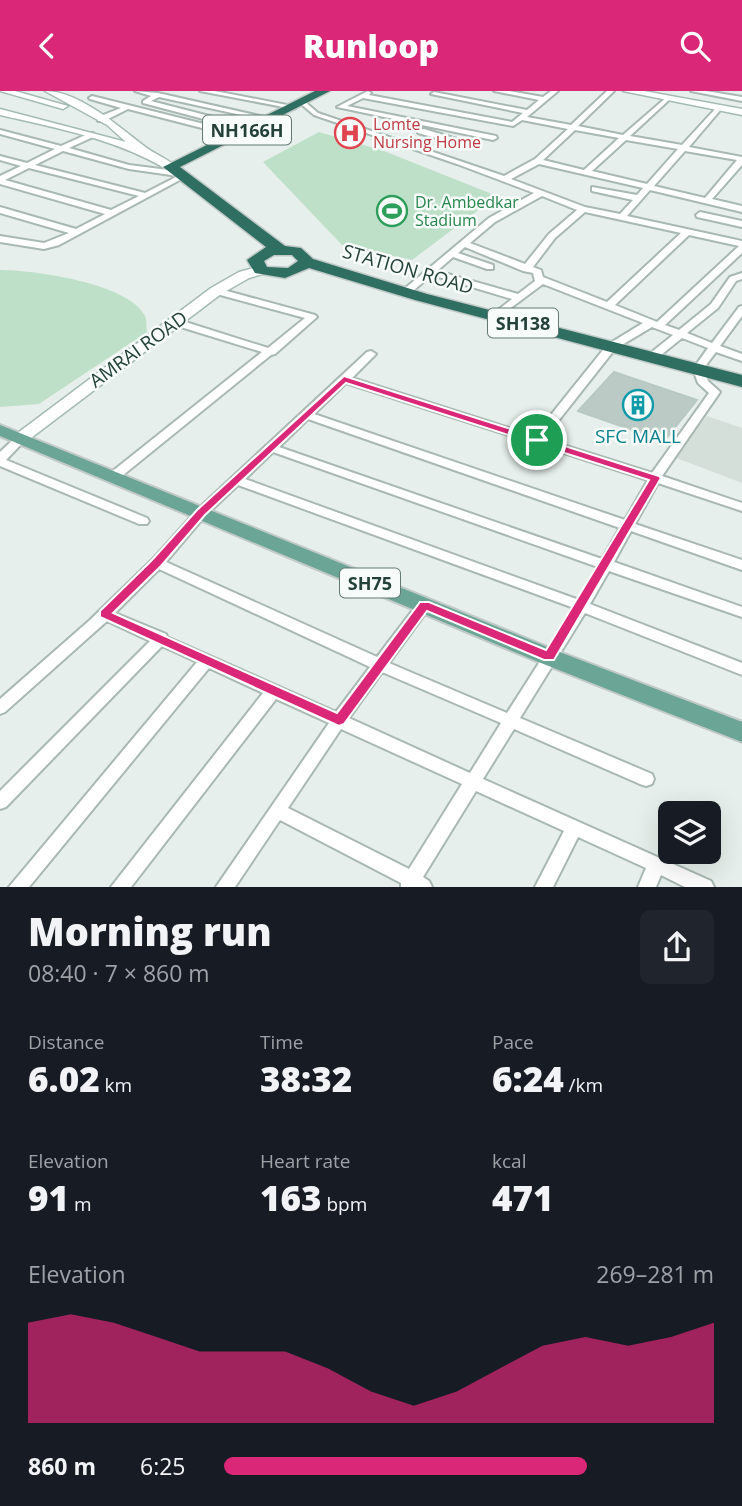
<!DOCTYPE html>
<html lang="en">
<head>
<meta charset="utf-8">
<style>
	:root { --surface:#171b24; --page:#20242c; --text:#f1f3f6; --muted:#9ea1a6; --accent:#db2777 }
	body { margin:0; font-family:"Open Sans",sans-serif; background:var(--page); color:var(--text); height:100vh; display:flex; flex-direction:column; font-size:26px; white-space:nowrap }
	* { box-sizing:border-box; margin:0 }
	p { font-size:23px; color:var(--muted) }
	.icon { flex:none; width:38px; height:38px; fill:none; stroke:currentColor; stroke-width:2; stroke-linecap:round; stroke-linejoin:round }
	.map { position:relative; height:796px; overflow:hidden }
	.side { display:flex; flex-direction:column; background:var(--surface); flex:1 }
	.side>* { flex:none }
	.controls { position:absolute; left:658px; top:710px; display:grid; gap:14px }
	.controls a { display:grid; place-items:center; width:63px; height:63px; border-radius:10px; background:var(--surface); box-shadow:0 7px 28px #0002; font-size:35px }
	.pin { position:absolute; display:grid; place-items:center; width:60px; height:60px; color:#fff; margin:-30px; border:4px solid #fff; border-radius:50%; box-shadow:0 2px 7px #0007 }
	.round { display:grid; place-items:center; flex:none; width:74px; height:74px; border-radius:10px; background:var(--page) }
	.head { display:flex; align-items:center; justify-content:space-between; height:119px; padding:0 28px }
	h1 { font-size:38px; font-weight:800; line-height:52px }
	.stats { display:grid; grid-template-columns:repeat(3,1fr); gap:10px; height:119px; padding:7px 28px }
	.stats div { display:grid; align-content:center }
	.stats b { font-size:35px; font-weight:800 }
	.stats small { font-size:19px; font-weight:400 }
	.stats p { font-size:19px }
	.chart { height:196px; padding:14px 28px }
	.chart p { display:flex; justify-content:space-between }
	.chart svg { width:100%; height:126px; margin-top:7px; fill:var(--accent); opacity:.7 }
	ul { padding:0 28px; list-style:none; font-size:23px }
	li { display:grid; grid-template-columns:112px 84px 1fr; align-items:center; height:52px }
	li i { height:18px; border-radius:9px; background:var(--accent) }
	header { display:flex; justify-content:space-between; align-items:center; height:91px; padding:0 28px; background:var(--accent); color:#fff; font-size:32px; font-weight:800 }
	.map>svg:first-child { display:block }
	.built { fill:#d4dfda }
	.green { fill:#bfe0c8 }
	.building { fill:#bbcac4; stroke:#b8c9c2; stroke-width:2 }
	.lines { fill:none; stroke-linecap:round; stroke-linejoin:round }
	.street-casing { stroke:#a8b8b2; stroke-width:4 }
	.secondary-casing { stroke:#a4bbb3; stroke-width:3 }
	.primary-casing { stroke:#c2cac8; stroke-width:4 }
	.highway-casing { stroke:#c2cac8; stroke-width:3 }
	.street { fill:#fff; fill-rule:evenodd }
	.secondary { fill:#fff; fill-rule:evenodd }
	.primary { fill:#6aa596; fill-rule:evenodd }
	.highway { fill:#2f6f62; fill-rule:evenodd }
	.route { fill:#db2777; stroke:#fff; stroke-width:2; fill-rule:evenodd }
	.labels { text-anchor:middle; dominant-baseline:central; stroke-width:5; stroke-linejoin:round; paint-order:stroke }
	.far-health-label { font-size:16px; fill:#be3a42; stroke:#f7fbf9; text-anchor:start }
	.far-leisure-label { font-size:16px; fill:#27864d; stroke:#f7fbf9; text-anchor:start }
	.shield { fill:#f7fbf9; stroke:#637a73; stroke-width:2 }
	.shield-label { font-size:18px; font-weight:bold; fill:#24423a }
	.street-label { font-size:19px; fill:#24423a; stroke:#f7fbf9 }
	.culture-label { font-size:19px; fill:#0d838f; stroke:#f7fbf9 }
</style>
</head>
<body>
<header><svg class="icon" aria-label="back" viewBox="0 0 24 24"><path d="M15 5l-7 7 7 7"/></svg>Runloop<svg class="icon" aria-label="search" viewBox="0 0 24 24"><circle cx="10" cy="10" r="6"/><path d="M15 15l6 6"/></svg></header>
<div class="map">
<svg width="742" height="796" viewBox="0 0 742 796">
	<rect width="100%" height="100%" fill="#e6efeb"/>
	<path class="built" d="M707,325l35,12v55l-68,-26z"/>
	<path class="green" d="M319,41l65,19 113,45 -85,64 -70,-15 -79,-83z
		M0,179c33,0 129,13 145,46 2,4 1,12 2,16l-108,72 -39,3z"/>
	<path class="building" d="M614,281l83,28 -33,41 -86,-30z"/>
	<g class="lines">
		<g class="street-casing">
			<path id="street" d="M135,0l23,2 115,26 -4,2 -110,-24 -8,4 101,26 1,2 -4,2 -106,-28v-2l8,-5z
				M200,0h15l82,16 -3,2z
				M368,0l3,2 -2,2 143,27 11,-9 -92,-19 3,-2 93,18 12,-10 -45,-9h15l34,6 8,-6h7l-31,26 44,8 36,-34h7l-36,35 45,9 45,-39 3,2 -1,1 -40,37 52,9 35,-38 5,1 -33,39 53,10v8l-30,34 30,7v6l-92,-22 -23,26 115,25v12l-77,72 14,5 32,-26 19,-27 12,-4v6l-6,2 -18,27 -31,25 25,10 27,-36 3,-1v10l-22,30 22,8v7l-26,-9 -13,17 5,12 12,11 -58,84 80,27v8l-84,-28 -23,41 107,36v10l-111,-39 -17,31 128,45v10l-133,-46 -19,33 152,59v12l-157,-62 -65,105 132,56 2,5 -2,5 -6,2 -6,-2 -126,-55 -31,50 228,102 3,6h-29l-24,-12 -5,12h-18l8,-19 -68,-31 -25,50h-18l29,-56 -88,-40 -53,86 6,4 3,6h-31v-4l-121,-63 -45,67h-19l113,-164 -53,-24 -145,188h-20l152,-194 -54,-25 -180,219h-20l188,-225 -35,-16 -156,161 -6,2v-18l150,-150 -43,-20 -102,91 -5,2v-15l90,-79 62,-60 45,-50 170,-158 4,-1 5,3 -24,24 182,58 73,-91 36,-22 -100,-39 -47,35 -5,-3 2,-2 19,-15 -80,-24 -23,19h-6v-4l86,-72 45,-25 -77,-29 -143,-49 -14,-12v-2h4l14,12 186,63 31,-17 33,-30 -46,-9 -9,6 -150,-28 -16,8 149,30 1,2 -4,2 -156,-33zM575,39l44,8 -35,32 -41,-10zM626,49l52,9 -31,35 -55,-13zM685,60l52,9 -32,38 -51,-12zM539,73l104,24 -6,7 -45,-8v4l41,9 -13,14 -35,-7 -74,-28zM542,105l35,14 -28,24 -24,30 -55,-21 25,-21zM585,121l96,21 -74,69 -64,-25 -2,-7 -8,-3 22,-29zM689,144l50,11 -82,76 -42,-17zM465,156l58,24 10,2 2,8 -17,13 -81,-23 16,-14 34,12h6v-4l-35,-12zM652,236l21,8 -25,20v4h8l26,-21 26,10 -15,21 5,14 11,10 -57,80 -108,-34 71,-90zM346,292l302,97 -23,40 -311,-106zM308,328l312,109 -18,31 -323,-112zM273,361l325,115 -19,33 -334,-121zM238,394l336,123 -67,105 -118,-50 40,-55 2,-3 -2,-3h-10l-42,55 -211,-95 39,-46zM159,478l211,98 -34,45 -169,-75 -1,-3 -51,-21zM382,581l119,51 -31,50 -121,-55zM341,638l121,55 -53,85 -121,-61z
				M691,0h15l36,6v4z
				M92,5l148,37 1,2 -4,2 -109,-28 -24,12h-6v-4l23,-9 -31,-9 -1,-1z
				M418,38h6l55,17 -7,2 -54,-15z
				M0,39l61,16 29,-13h3v4l-24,11 60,17 55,7 5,3 -130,70 -15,4 -44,-7v-6l44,7 25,-10 -69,-20v-6l76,22 29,-15 -105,-30v-8l21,-10 -21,-6v-4l27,7 28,-14 -55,-15zM63,60l66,18 49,7 -33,17 -110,-28zM29,77l110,28 -28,14 -106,-30z
				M700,121l42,9v6l-45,-10 -1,-2z
				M216,197l99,27 2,2 -42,37 -4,1 -154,125h-8l-2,-3 2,-3 153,-122 -91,-28v-4h8l89,28 37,-30 -92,-25v-4z
				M21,344l6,3 -21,22 141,58 2,3 -2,3h-8l-139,-58v-14l17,-16z"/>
		</g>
		<g class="secondary-casing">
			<path id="secondary" d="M0,0h15l53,15 -5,3z
				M45,0c34,0 73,35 99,55 10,8 23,12 32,21l-10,2c-50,-30 -109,-41 -166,-54v-6l126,33 -19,-17z
				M623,0h21l98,18v6z
				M261,175l5,1v6l-17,5 -28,16 -194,147h-12l-2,-3 2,-3 196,-147 28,-16z"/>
		</g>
		<g class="primary-casing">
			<path id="primary" d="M0,334l557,226 185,71v20l-201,-79 -541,-227z"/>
		</g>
		<g class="highway-casing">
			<path id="highway" d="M315,0h15l-150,76 105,79 16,2 12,11 114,35 315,81v12l-327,-87 -106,-32 -24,10 -30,-5 -8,-13 19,-13 -103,-80zM274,164h18l6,6 -10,7 -21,-1 -3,-6z"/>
		</g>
		<use href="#street" class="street"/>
		<use href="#secondary" class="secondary"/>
		<use href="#primary" class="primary"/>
		<use href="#highway" class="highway"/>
	</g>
	<path class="route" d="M344,285l315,100 2,2 -107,182h-10l-117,-49 -83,113 -5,2 -239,-109v-6l52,-51 45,-50zM346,292l303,97 -103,170 -117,-48h-9l-83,111 -224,-100 48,-47 44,-51z"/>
	<defs>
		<g id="hospital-ring" transform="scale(1.575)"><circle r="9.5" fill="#f7fbf9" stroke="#e0444e" stroke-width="1.5"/><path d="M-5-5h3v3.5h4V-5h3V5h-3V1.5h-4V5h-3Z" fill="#e0444e"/></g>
		<g id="stadium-ring" transform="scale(1.575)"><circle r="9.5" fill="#f7fbf9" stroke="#2e9e5b" stroke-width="1.5"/><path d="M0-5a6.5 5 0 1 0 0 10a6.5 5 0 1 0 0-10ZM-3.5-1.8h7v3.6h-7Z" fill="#2e9e5b"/></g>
		<g id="building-ring" transform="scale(1.575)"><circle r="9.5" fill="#f7fbf9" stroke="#0f9aa8" stroke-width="1.5"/><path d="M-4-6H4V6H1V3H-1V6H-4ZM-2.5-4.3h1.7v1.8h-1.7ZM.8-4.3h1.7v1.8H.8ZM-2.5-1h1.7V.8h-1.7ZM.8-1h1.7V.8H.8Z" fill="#0f9aa8"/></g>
	</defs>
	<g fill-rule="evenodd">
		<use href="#hospital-ring" x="350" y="42"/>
		<use href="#stadium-ring" x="392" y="120"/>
		<use href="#building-ring" x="638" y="314"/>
	</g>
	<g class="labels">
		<g class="far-health-label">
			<text x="373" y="33">Lomte<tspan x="373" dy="18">Nursing Home</tspan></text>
		</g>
		<g class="far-leisure-label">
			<text x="415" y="111">Dr. Ambedkar<tspan x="415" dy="18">Stadium</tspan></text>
		</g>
		<g class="shield">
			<rect x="203" y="24.5" width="88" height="29" rx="5"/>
			<rect x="488" y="217.5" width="70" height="29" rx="5"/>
			<rect x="340" y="477.5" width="60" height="29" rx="5"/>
		</g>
		<g class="shield-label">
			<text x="247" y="39">NH166H</text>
			<text x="523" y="232">SH138</text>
			<text x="370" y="492">SH75</text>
		</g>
		<g class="street-label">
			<text transform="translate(408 178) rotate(16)">STATION ROAD</text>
			<text transform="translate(138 258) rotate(-36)">AMRAI ROAD</text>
		</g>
		<g class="culture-label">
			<text x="638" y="345">SFC MALL</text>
		</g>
	</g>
</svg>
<div class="controls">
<a><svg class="icon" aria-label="layers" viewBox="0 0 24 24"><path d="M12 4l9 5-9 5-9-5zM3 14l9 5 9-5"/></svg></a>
</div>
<div class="pin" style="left:537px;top:349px;background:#1e9e55"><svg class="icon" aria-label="arrive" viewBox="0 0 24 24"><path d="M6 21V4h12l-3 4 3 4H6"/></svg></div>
</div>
<section class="side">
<div class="head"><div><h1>Morning run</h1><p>08:40 · 7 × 860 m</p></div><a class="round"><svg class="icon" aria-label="share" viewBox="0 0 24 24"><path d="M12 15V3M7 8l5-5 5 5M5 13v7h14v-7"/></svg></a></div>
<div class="stats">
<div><p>Distance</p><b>6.02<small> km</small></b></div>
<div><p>Time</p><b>38:32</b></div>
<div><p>Pace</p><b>6:24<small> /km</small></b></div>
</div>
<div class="stats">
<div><p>Elevation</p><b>91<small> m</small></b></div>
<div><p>Heart rate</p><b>163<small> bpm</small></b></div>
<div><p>kcal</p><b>471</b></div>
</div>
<div class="chart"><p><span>Elevation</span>269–281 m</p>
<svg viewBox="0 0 160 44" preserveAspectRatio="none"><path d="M0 44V9L10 6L20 9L30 14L40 19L50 19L60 19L70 25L80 33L90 38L100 33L110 25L120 17L130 14L140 17L150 14L160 9V44z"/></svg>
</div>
<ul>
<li><b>860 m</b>6:25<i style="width:74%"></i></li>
</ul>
</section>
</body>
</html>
